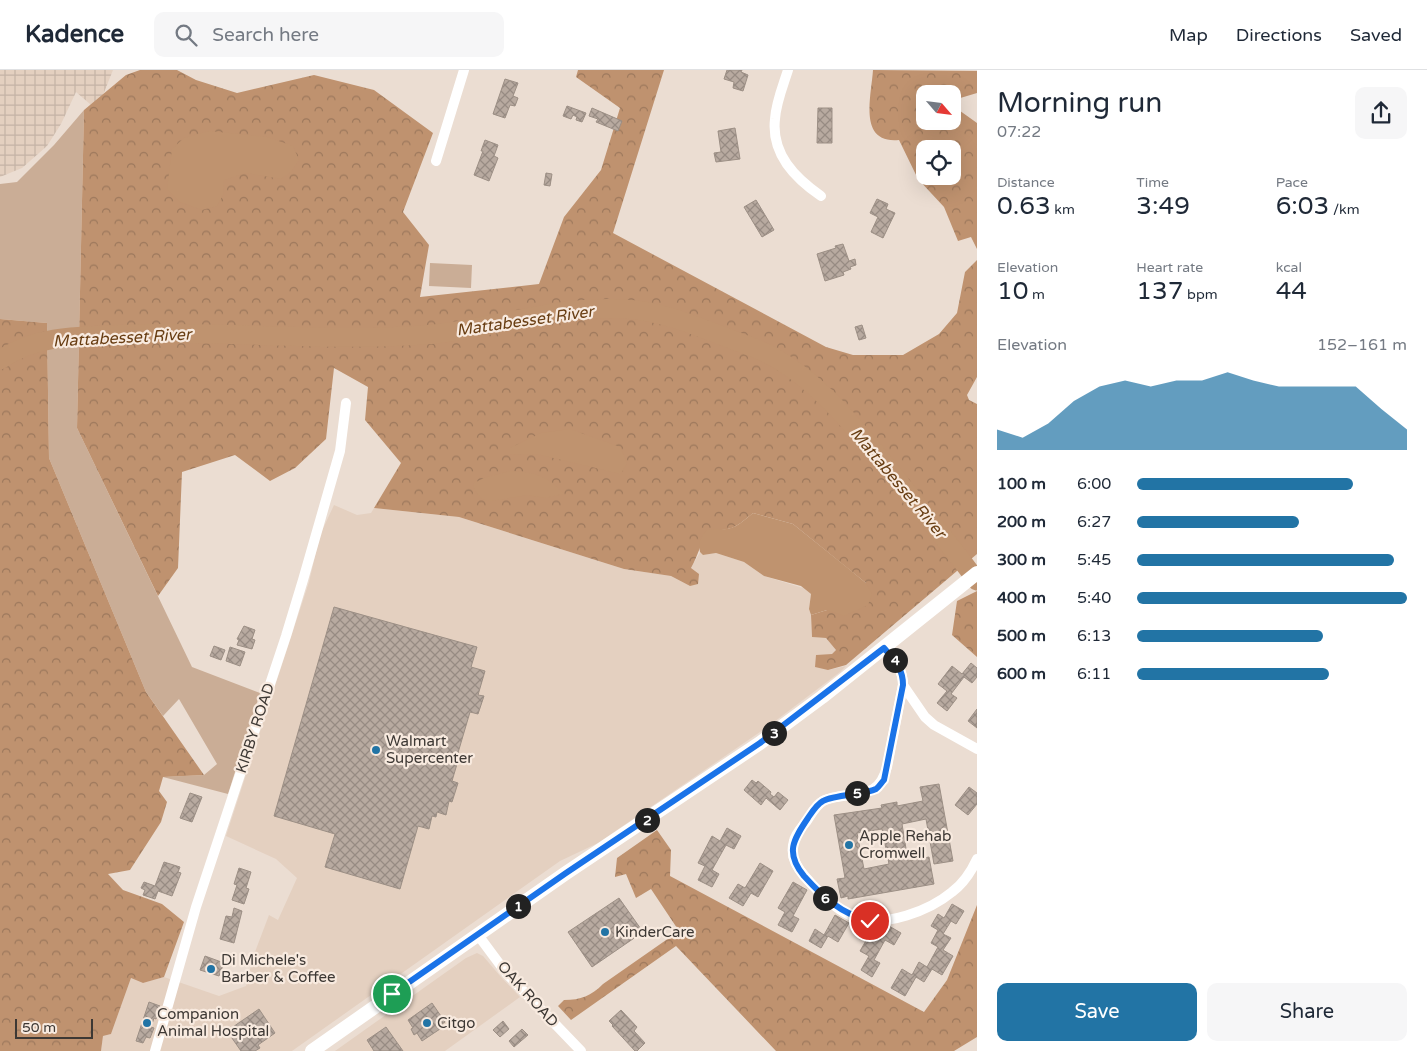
<!DOCTYPE html>
<html lang="en">
<head>
<meta charset="utf-8">
<style>
	:root { --surface:#fff; --page:#f6f6f7; --text:#1f2937; --muted:#747a83; --line:#e0e1e3; --accent:#2274a5 }
	body { margin:0; font-family:"Varela Round",sans-serif; background:var(--page); color:var(--text); height:100vh; display:flex; flex-direction:column; font-size:19px; white-space:nowrap }
	* { box-sizing:border-box; margin:0 }
	p { font-size:16px; color:var(--muted) }
	.icon { flex:none; width:28px; height:28px; fill:none; stroke:currentColor; stroke-width:2; stroke-linecap:round; stroke-linejoin:round }
	.map { position:relative; flex:1; overflow:hidden }
	.panel { display:flex; flex-direction:column; background:var(--surface); width:450px }
	.panel>* { flex:none }
	.needle { width:32px; rotate:118deg }
	.buttons { position:absolute; left:916px; top:15px; display:grid; gap:10px }
	.buttons a { display:grid; place-items:center; width:45px; height:45px; border-radius:10px; background:var(--surface); box-shadow:0 5px 20px #0002; font-size:25px }
	.scale { position:absolute; left:15px; bottom:12px; width:78px; box-sizing:border-box; padding-left:5px; border:2px solid #3d3834; border-top:0; font-size:14px; line-height:18px; white-space:nowrap; color:#3d3834; -webkit-text-stroke:4px #f8eadf; paint-order:stroke }
	.pin { position:absolute; display:grid; place-items:center; width:42px; height:42px; color:#fff; margin:-21px; border:2px solid #fff; border-radius:50%; box-shadow:0 1px 5px #0007 }
	.km { position:absolute; width:25px; height:25px; margin:-12px; border-radius:50%; background:#222; color:#fff; font-size:14px; line-height:25px; text-align:center }
	.round { display:grid; place-items:center; flex:none; width:52px; height:52px; border-radius:10px; background:var(--page) }
	.overview { display:flex; align-items:center; justify-content:space-between; height:85px; padding:0 20px }
	h1 { font-size:28px; font-weight:600; line-height:38px }
	.figures { display:grid; grid-template-columns:repeat(3,1fr); gap:8px; height:85px; padding:5px 20px }
	.figures div { display:grid; align-content:center }
	.figures b { font-size:25px; font-weight:600 }
	.figures small { font-size:14px; font-weight:400 }
	.figures p { font-size:14px }
	.chart { height:140px; padding:10px 20px }
	.chart p { display:flex; justify-content:space-between }
	.chart svg { width:100%; height:90px; margin-top:5px; fill:var(--accent); opacity:.7 }
	.action { display:flex; gap:10px; margin-top:auto; padding:10px 20px }
	.action a { flex:1; height:58px; border-radius:10px; background:var(--accent); color:#fff; font-size:20px; font-weight:600; line-height:58px; text-align:center }
	.action a+a { background:var(--page); color:var(--text) }
	ul { padding:0 20px; list-style:none; font-size:16px }
	li { display:grid; grid-template-columns:80px 60px 1fr; align-items:center; height:38px }
	li i { height:12px; border-radius:6px; background:var(--accent) }
	header { display:flex; align-items:center; gap:30px; box-sizing:border-box; height:70px; padding:0 25px; background:var(--surface); border-bottom:1px solid var(--line) }
	header strong { font-size:24px }
	nav { display:flex; gap:28px; margin-inline-start:auto; font-size:18px }
	.search { width:350px; height:45px; background:var(--page); display:flex; align-items:center; gap:12px; box-sizing:border-box; padding:0 18px; border-radius:10px; color:var(--muted); font-size:19px }
	main { display:flex; flex:1; min-height:0 }
	.map>svg:first-child { display:block }
	.built { fill:#e4d0c0 }
	.industrial { fill:url(#industrial-grid) }
	.grass { fill:#caad96 }
	.forest { fill:url(#forest-crowns); fill-rule:evenodd }
	.water { fill:#bf936f }
	.lines { fill:none; stroke-linecap:round; stroke-linejoin:round }
	.river { stroke:#bf936f; stroke-width:19 }
	.building { fill:url(#building-cross-hatch); stroke:#9c8f85; fill-rule:evenodd }
	.minor { stroke:#fff; stroke-width:10 }
	.secondary { stroke:#fff; stroke-width:14 }
	.route-casing { stroke:#fff; stroke-width:10 }
	.route { stroke:#1a73e8; stroke-width:6 }
	.poi-dot { fill:#2274a5; stroke:#f8eadf; stroke-width:2 }
	.labels { text-anchor:middle; dominant-baseline:central; stroke-width:4.5; stroke-linejoin:round; paint-order:stroke }
	.street-label { font-size:15px; fill:#3d3834; stroke:#f8eadf }
	.poi-label { font-size:15px; fill:#3d3834; stroke:#f8eadf; text-anchor:start }
	.water-label { font-size:16px; font-style:italic; fill:#683d12; stroke:#f8eadf }
</style>
</head>
<body>
<header>
<strong>Kadence</strong>
<div class="search"><svg class="icon" aria-label="search" viewBox="0 0 24 24"><circle cx="10" cy="10" r="6"/><path d="M15 15l6 6"/></svg>Search here</div>
<nav><a>Map</a><a>Directions</a><a>Saved</a></nav>
</header>
<main>
<div class="map">
<svg width="977" height="981" viewBox="0 0 977 981">
	<defs>
		<pattern id="industrial-grid" width="8" height="8" patternUnits="userSpaceOnUse" patternTransform="scale(1.25)"><rect width="8" height="8" fill="#e4d0c0"/><path d="M0 4h8M4 0v8" fill="none" stroke="#c4b3a6"/></pattern>
		<pattern id="forest-crowns" width="20" height="18" patternUnits="userSpaceOnUse" patternTransform="scale(1.25)"><rect width="20" height="18" fill="#bf926f"/><path d="M2 6a3 3 0 1 1 6 0M12 15a3 3 0 1 1 6 0" fill="none" stroke="#9c785c"/></pattern>
		<pattern id="building-cross-hatch" width="8" height="8" patternUnits="userSpaceOnUse" patternTransform="scale(1.25)"><rect width="8" height="8" fill="#b8aaa0"/><path d="M0 0l8 8M0 8l8-8" fill="none" stroke="#978b83"/></pattern>
	</defs>
	<rect width="100%" height="100%" fill="#ebddd2"/>
	<path class="built" d="M334,435l23,10 14,-2 3,-5 85,9 165,52 47,7 19,10 1,-18 9,-16 3,3 13,-2 28,9 20,14 39,12 8,6 -2,15 2,6 1,22 14,1 10,12 -4,4 -4,16 18,-4 -6,6 -74,56 -168,115 -38,18 -268,190h-191l2,-15 8,-2 20,-56 12,5 21,-6 55,19 27,-10 7,-29 16,-42 9,5 19,-42 -21,-19 -50,-23 83,-254 11,-47z
		M477,883l6,3 18,21 19,20 -75,54h-110l131,-93z"/>
	<path class="industrial" d="M0,0h113l-16,40 -21,-18 -15,32 -14,22 -25,22 -22,9z"/>
	<path class="grass" d="M84,40l-7,318 115,239 68,26 -32,101 -65,-17 41,-2 13,-11 -38,-65 -16,17 -17,-24 -97,-234 -2,-135 -47,-4v-135l17,-2 37,-37z
		M430,193l42,2 -1,23 -42,-2z"/>
	<path class="forest" d="M140,0h37l19,10 41,13 77,-18 60,15 59,43 -30,79 26,33 -9,52 119,-13 25,-67 37,-47 19,-62 -44,-31 2,-7h86l-51,163 213,114 27,8h50l36,-21 18,-21 8,-41 12,-12v117l-10,18 2,5 8,4v150l-131,111 -18,5 -13,-3 1,-12 16,-1 4,-4 -10,-12 -14,-1 -1,-22 16,-5 39,-27 -73,-59 -40,-11c-18,15 -21,18 -45,17 -7,13 -10,25 -17,38l8,6 -1,10 -8,2 -19,-10 -47,-7 -165,-52 -85,-9 27,-45 -36,-43 3,-33 -34,-19 -8,71 -31,29 -25,13 -35,-26 -53,17 -4,96 -20,28 -81,-168 7,-318 42,-35z
		M873,0l104,1v22l-20,6 -1,9 21,15v126l-6,-12 -13,4 -14,-34 -26,-28 -19,-39c-41,4 -28,-42 -26,-70zM925,24h27v27h-27zM925,79h27v27h-27z
		M0,249l47,4 2,135 97,234 58,83 -41,2 -4,14 8,11 -6,20 -31,48 -22,4 15,16 39,14 22,18 -20,55 -21,6 -12,-5 -20,56 -8,2 -2,15h-101z
		M977,521v66l-25,-22 5,-34z
		M657,760l14,20 -1,26 254,136 23,-32 30,-75v132l-23,14h-178l-100,-105 -105,74 -13,-14 6,-6c17,0 27,-4 39,-16l76,-53 -28,-42 -15,9 -10,-24 -11,3 2,-19z"/>
	<path class="water" d="M209,61l58,6 26,9 6,14 -8,12 -10,7 -35,-6 -22,7 -1,15 -6,11 -15,4 -22,-8 -13,-13 5,-40 12,-11z
		M570,359l50,18 7,16 -6,11 -80,-19 -31,-1v-6l31,-15z
		M510,401c22,1 39,4 53,23l-18,4 -17,-3 -37,6c-10,0 -13,-6 -18,-14l1,-4 10,-5z
		M753,443l40,11 56,45 17,14 6,11 -4,11 -24,11 -17,-6 -16,5 -2,-6 2,-15 -10,-8 -37,-10 -20,-14 -28,-9 -13,2 -3,-3c-2,-10 1,-16 8,-23 24,2 27,-1 45,-16z"/>
	<g class="lines">
		<path class="river" d="M0,290c38,-27 88,-24 133,-26 97,-3 194,8 291,1 67,-5 133,-31 201,-26 33,2 64,14 95,26 15,6 31,11 46,18 55,28 95,82 133,129 26,33 53,65 78,99"/>
	</g>
	<path class="building" d="M727,0h15l-1,2 7,3 -5,16 -10,-3 1,-6 -10,-3z
		M505,9l13,4 -5,13 5,2 -3,8 -5,-1 -5,13 -12,-4z
		M567,36l19,7 -4,9 -6,-2 1,-3 -4,-2 -2,4 -8,-3z
		M592,38l30,13 -4,10 -22,-9 2,-3 -9,-3z
		M818,38h14v35h-15z
		M735,58l5,31 -24,3 -2,-9 7,-1 -3,-21z
		M485,70l13,5 -4,11 4,2 -9,23 -15,-6 9,-24h-2z
		M546,103l6,1 -2,12 -6,-1z
		M877,129l11,5 -2,5 9,4 -12,25 -12,-6 7,-15 -8,-4z
		M756,130l18,30 -12,7 -18,-30z
		M843,174l6,17 6,-2 1,6 -6,2 1,2 -8,3 1,3 -19,6 -8,-27 19,-6 -1,-2z
		M862,255l4,13 -7,2 -4,-13z
		M334,537l143,40 -6,20 14,4 -7,24 6,1 -6,18 -8,-2 -15,51 2,1 -5,17 6,2 -6,19 -3,-1 -3,14 -9,-3 -1,5 -4,-1 -3,13 -11,-3 -18,63 -75,-22 10,-33 -61,-18z
		M244,556l11,4 -3,9 3,1 -3,9 -15,-4 2,-5 -2,-1z
		M214,576l11,4 -4,10 -11,-4z
		M230,577l15,5 -5,14 -14,-5z
		M971,593l6,5v9l-5,6 -8,-6 -13,17 6,4 -10,13 -10,-8 10,-12 -9,-7 14,-18 10,8z
		M977,639v19l-9,-7z
		M752,710l4,3 2,-2 13,11 -1,2 4,3 4,-5 10,8 -8,10 -14,-12 -5,7 -17,-15z
		M939,714l14,77 -19,3 -8,-45 -24,5 6,37 21,-4 5,27 -86,15v-3l-7,2 -4,-19 8,-1 -11,-63 48,-7 -1,-3 16,-3v4l26,-5 -3,-14zM882,759l7,35 -25,5 -7,-36z
		M969,717l8,6v11l-9,11 -13,-10z
		M190,723l12,4 -10,25 -12,-4z
		M727,758l14,8 -7,13 -8,-4 -14,25 7,4 -7,13 -14,-7 7,-14 -7,-3 14,-27 8,5z
		M164,792l16,5 -2,5 3,1 -9,23 -14,-5 -3,8 -12,-4 2,-5 -4,-2 3,-6 11,4z
		M760,793l13,8 -15,26 -7,-4 -8,13 -14,-8 9,-14 7,4z
		M239,798l12,4 -5,16 3,1 -5,15 -12,-4 5,-15 -3,-1z
		M793,812l14,8 -14,26 6,3 -7,13 -14,-7 7,-13 -7,-4z
		M619,828l24,34 -51,35 -24,-35z
		M952,834l12,7 -8,13 -5,-3 -8,13 8,4 -8,12 10,6 -11,19 -10,-6 -8,13 -8,-5 -11,19 -14,-8 11,-19 10,6 7,-13 8,5 11,-20 -7,-4 7,-13 -7,-4 7,-12 6,4z
		M234,838l8,3 -8,32 -14,-4 6,-23 6,1z
		M835,845l14,8 -11,19 -10,-6 -7,12 -12,-7 6,-12 9,6z
		M889,856l12,7 -7,12 -9,-5 -11,20 6,3 -8,14 -11,-7 8,-14 -9,-5 11,-19 11,6z
		M205,886l19,7 -5,13 -19,-6z
		M149,932l11,4 -4,13 -2,-1 -3,9 3,1 -4,10 -4,-1 -3,6 -7,-2z
		M432,933l13,19 -3,2 1,3 -21,14 -5,-8 -3,2 -3,-6 2,-1 -5,-8z
		M259,939l16,24 -17,12 2,3 -5,3h-14l-14,-20z
		M621,940l16,17 -3,4 11,12 -8,8h-2l-23,-25 1,-1 -4,-4z
		M503,951l6,8 -9,8 -7,-7z
		M386,957l17,24h-29l-7,-11z
		M522,959l6,6 -14,12 -5,-6z"/>
	<g class="lines">
		<path class="minor" d="M788,0c-5,16 -12,32 -13,49 -4,35 20,59 46,77
			M436,91l28,-91
			M884,578c10,12 19,20 19,37l-16,82c-8,29 -23,25 -50,30 -4,1 -10,2 -14,4 -8,5 -12,14 -17,21 -4,5 -11,12 -12,19 -5,17 4,28 15,40 13,15 28,30 47,37 30,9 73,-7 96,-26 12,-9 19,-20 25,-33
			M903,615l22,32 9,8 43,24
			M478,865l29,39 74,77
			M155,981l41,-144 90,-271 17,-56 37,-129 6,-48"/>
		<path class="secondary" d="M312,981l254,-178 194,-130 62,-46 155,-124"/>
	</g>
	<g class="lines">
		<g class="route-casing">
			<path id="route" d="M392,924l174,-121 194,-130 124,-95c10,12 19,20 19,37l-19,95c-3,3 -5,7 -8,9 -12,6 -41,5 -53,12 -6,3 -11,11 -15,17 -15,22 -23,35 -4,58 19,21 37,38 66,45"/>
		</g>
		<use href="#route" class="route"/>
	</g>
	<g class="poi-dot">
		<circle cx="376" cy="680" r="5"/>
		<circle cx="849" cy="775" r="5"/>
		<circle cx="605" cy="862" r="5"/>
		<circle cx="211" cy="899" r="5"/>
		<circle cx="147" cy="953" r="5"/>
		<circle cx="427" cy="953" r="5"/>
	</g>
	<g class="labels">
		<g class="street-label">
			<text transform="translate(255 658) rotate(-72)">KIRBY ROAD</text>
			<text transform="translate(528 924) rotate(48)">OAK ROAD</text>
		</g>
		<g class="poi-label">
			<text x="386" y="671">Walmart<tspan x="386" dy="17">Supercenter</tspan></text>
			<text x="859" y="766">Apple Rehab<tspan x="859" dy="17">Cromwell</tspan></text>
			<text x="615" y="862">KinderCare</text>
			<text x="221" y="890">Di Michele's<tspan x="221" dy="17">Barber &amp; Coffee</tspan></text>
			<text x="157" y="944">Companion<tspan x="157" dy="17">Animal Hospital</tspan></text>
			<text x="437" y="953">Citgo</text>
		</g>
		<g class="water-label">
			<text transform="translate(525 251) rotate(-8)">Mattabesset River</text>
			<text transform="translate(122 268) rotate(-3)">Mattabesset River</text>
			<text transform="translate(898 413) rotate(50)">Mattabesset River</text>
		</g>
	</g>
</svg>
<div class="buttons">
<a><svg class="needle" viewBox="-14 -14 28 28"><path d="M0-13l5 13h-10z" fill="#e53935"/><path d="M0 13l5-13h-10z" fill="#747a83"/></svg></a>
<a><svg class="icon" aria-label="locate" viewBox="0 0 24 24"><circle cx="12" cy="12" r="6"/><path d="M12 2v4M12 18v4M2 12h4M18 12h4"/></svg></a>
</div>
<div class="scale">50 m</div>
<div class="pin" style="left:392px;top:924px;background:#1e9e55"><svg class="icon" aria-label="arrive" viewBox="0 0 24 24"><path d="M6 21V4h12l-3 4 3 4H6"/></svg></div>
<div class="pin" style="left:870px;top:851px;background:#d93025"><svg class="icon" aria-label="check" viewBox="0 0 24 24"><path d="M5 12l5 5 9-10"/></svg></div>
<b class="km" style="left:518px;top:836px">1</b>
<b class="km" style="left:647px;top:750px">2</b>
<b class="km" style="left:774px;top:663px">3</b>
<b class="km" style="left:895px;top:590px">4</b>
<b class="km" style="left:857px;top:723px">5</b>
<b class="km" style="left:825px;top:828px">6</b>
</div>
<section class="panel">
<div class="overview"><div><h1>Morning run</h1><p>07:22</p></div><a class="round"><svg class="icon" aria-label="share" viewBox="0 0 24 24"><path d="M12 15V3M7 8l5-5 5 5M5 13v7h14v-7"/></svg></a></div>
<div class="figures">
<div><p>Distance</p><b>0.63<small> km</small></b></div>
<div><p>Time</p><b>3:49</b></div>
<div><p>Pace</p><b>6:03<small> /km</small></b></div>
</div>
<div class="figures">
<div><p>Elevation</p><b>10<small> m</small></b></div>
<div><p>Heart rate</p><b>137<small> bpm</small></b></div>
<div><p>kcal</p><b>44</b></div>
</div>
<div class="chart"><p><span>Elevation</span>152–161 m</p>
<svg viewBox="0 0 160 44" preserveAspectRatio="none"><path d="M0 44V34L10 38L20 31L30 20L40 13L50 10L60 13L70 10L80 10L90 6L100 10L110 13L120 13L130 13L140 13L150 24L160 34V44z"/></svg>
</div>
<ul>
<li><b>100 m</b>6:00<i style="width:80%"></i></li>
<li><b>200 m</b>6:27<i style="width:60%"></i></li>
<li><b>300 m</b>5:45<i style="width:95%"></i></li>
<li><b>400 m</b>5:40<i style="width:100%"></i></li>
<li><b>500 m</b>6:13<i style="width:69%"></i></li>
<li><b>600 m</b>6:11<i style="width:71%"></i></li>
</ul>
<div class="action"><a>Save</a><a>Share</a></div>
</section>
</main>
</body>
</html>
